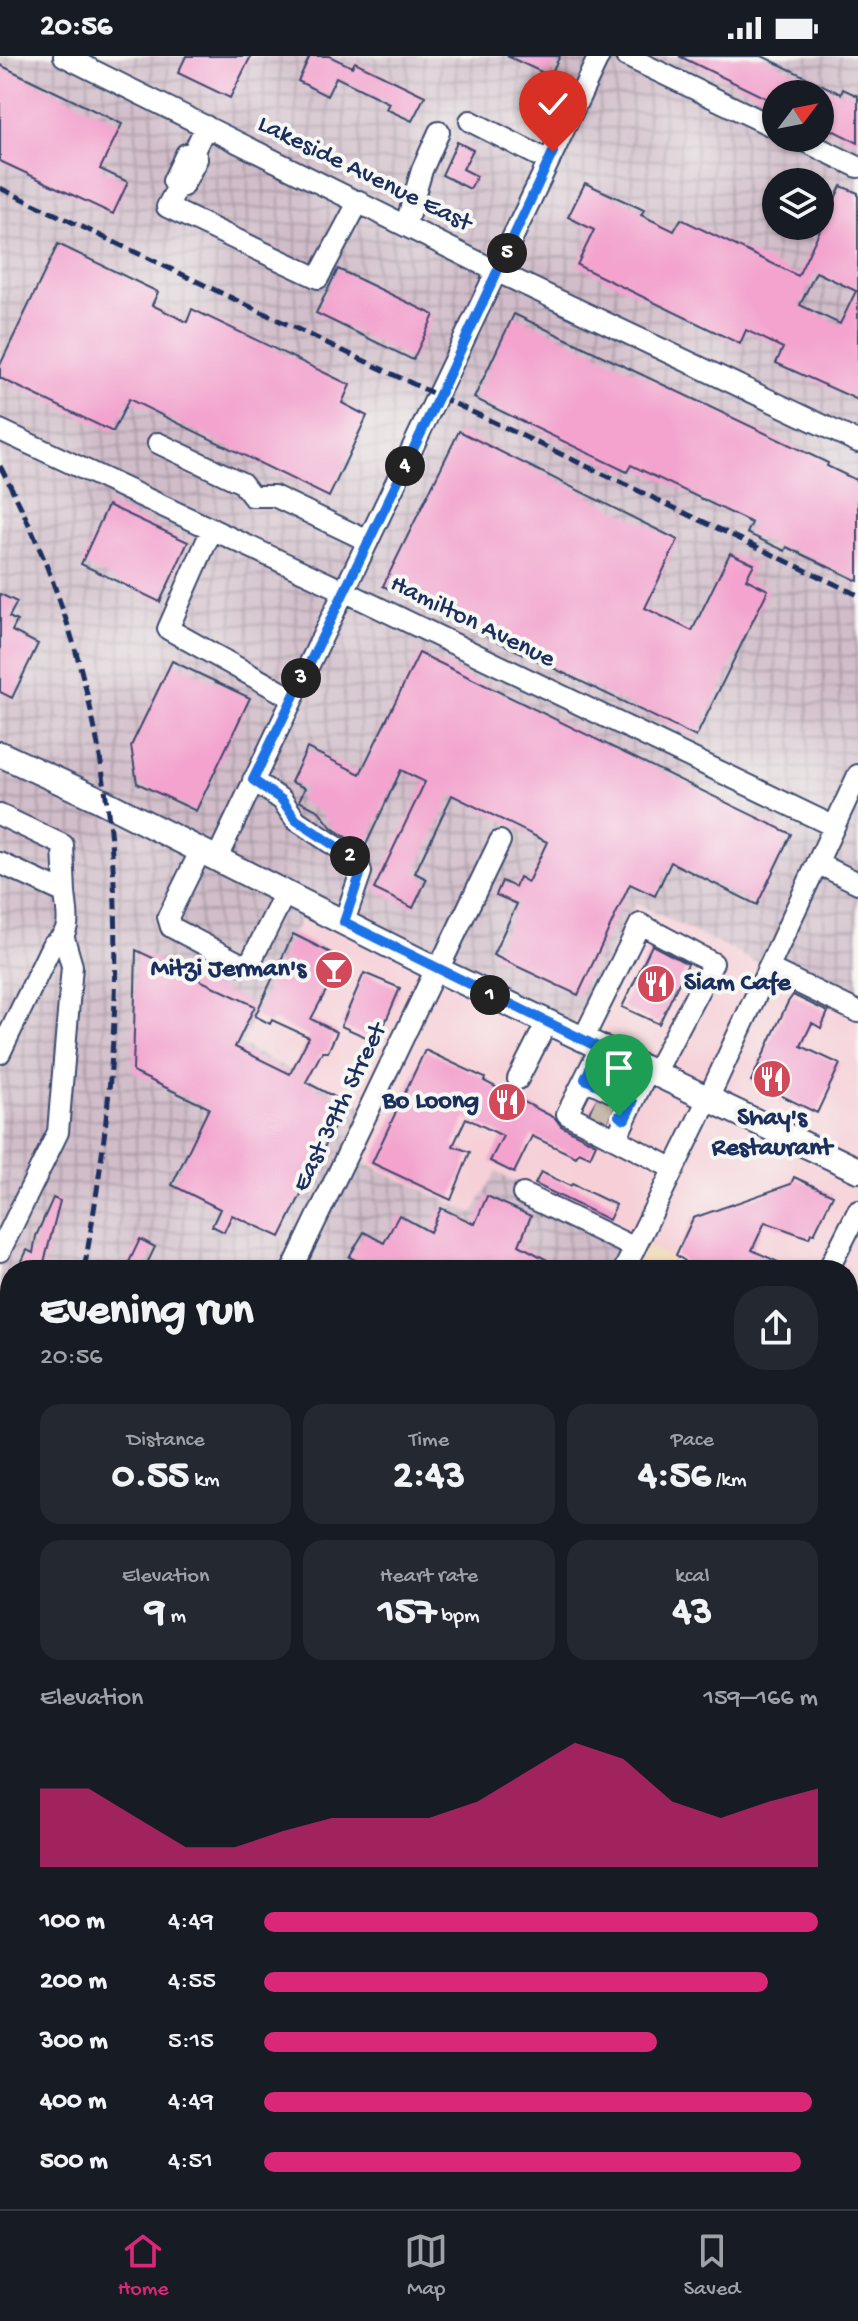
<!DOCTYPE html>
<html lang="en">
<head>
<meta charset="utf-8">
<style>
	:root { --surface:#171b24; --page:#242831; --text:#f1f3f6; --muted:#9ea1a6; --line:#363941; --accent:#db2777 }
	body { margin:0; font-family:"Gochi Hand",sans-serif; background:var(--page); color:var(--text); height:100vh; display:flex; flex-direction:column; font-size:30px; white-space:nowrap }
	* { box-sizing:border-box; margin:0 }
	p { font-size:26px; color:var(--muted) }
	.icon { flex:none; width:44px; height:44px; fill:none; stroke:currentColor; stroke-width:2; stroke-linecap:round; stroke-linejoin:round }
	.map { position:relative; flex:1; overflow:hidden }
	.side { position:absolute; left:0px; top:1204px; width:858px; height:950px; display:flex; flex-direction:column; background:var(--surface); border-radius:32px 32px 0 0; box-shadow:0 2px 6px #0004 }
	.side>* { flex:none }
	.needle { width:52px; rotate:58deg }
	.buttons { position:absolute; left:762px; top:24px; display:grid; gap:16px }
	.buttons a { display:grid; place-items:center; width:72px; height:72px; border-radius:50%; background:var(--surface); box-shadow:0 2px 6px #0004; font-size:40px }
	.pin { position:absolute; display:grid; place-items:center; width:68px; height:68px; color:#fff; margin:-82px -34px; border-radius:50% 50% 50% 0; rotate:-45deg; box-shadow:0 0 8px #0007 }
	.pin .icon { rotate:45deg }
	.km { position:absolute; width:40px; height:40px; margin:-20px; border-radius:50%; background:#222; color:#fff; font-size:22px; line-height:40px; text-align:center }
	.round { display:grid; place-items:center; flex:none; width:84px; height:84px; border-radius:32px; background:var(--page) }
	.headline { display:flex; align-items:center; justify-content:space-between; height:136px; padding:0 40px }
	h1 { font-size:44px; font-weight:800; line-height:60px }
	.stats { display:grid; grid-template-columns:repeat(3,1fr); gap:12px; height:136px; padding:8px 40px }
	.stats div { display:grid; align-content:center; border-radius:20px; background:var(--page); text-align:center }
	.stats b { font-size:40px; font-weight:800 }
	.stats small { font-size:22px; font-weight:400 }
	.stats p { font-size:22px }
	.chart { height:224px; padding:16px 40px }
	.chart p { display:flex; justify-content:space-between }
	.chart svg { width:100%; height:144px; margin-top:8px; fill:var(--accent); opacity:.7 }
	ul { padding:0 40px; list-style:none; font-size:26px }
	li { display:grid; grid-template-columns:128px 96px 1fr; align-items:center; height:60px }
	li i { height:20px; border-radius:10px; background:var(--accent) }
	.status { display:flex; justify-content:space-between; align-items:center; height:56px; padding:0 40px; background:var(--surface); direction:ltr }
	.status svg { height:22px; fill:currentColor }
	.tabs { display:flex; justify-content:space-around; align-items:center; height:112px; border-top:2px solid var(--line); background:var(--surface); font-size:22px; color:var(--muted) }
	.tabs a { display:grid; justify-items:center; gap:4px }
	.tabs .on { color:var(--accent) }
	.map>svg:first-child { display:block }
	.built { fill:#f6cfd7 }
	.industrial { fill:url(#industrial-grid); fill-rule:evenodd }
	.grass { fill:#b0be60; stroke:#66765f; stroke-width:2 }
	.building { fill:#f3a3ce; fill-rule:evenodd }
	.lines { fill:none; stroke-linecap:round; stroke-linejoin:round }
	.minor-tunnel { stroke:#c6bbac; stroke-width:20; stroke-dasharray:20 10; stroke-linecap:butt }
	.minor-casing { stroke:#3b496d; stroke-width:24 }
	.major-casing { stroke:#3b496d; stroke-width:28 }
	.minor { stroke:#fff; stroke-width:20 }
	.major { stroke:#fff; stroke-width:24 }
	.rail { stroke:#1b2f5e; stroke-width:5; stroke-dasharray:12 6; stroke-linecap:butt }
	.route-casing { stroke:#fff; stroke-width:16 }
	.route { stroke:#1a73e8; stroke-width:10 }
	.labels { text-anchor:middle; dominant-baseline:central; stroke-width:8; stroke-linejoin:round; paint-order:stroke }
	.street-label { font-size:26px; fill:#1b2f5e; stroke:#f6f6f2 }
	.poi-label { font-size:26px; font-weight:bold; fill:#1b2f5e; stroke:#f6f6f2; text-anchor:end }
</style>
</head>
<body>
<div class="status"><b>20:56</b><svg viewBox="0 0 49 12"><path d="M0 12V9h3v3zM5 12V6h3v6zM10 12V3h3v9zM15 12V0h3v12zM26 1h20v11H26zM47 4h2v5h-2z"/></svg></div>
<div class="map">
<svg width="858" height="2153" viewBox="0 0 858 2153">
	<defs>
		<pattern id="industrial-grid" width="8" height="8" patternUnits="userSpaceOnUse" patternTransform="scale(2)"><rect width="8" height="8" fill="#d1bdc9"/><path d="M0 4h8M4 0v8" fill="none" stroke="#a99aa6"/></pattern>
	</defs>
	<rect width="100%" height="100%" fill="#f6f6f2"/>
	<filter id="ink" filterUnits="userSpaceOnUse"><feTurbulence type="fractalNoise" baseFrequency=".0125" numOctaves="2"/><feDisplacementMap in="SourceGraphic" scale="16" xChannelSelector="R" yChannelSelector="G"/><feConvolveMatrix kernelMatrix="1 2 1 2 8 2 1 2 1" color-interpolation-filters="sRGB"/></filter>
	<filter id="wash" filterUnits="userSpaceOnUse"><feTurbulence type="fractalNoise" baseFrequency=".006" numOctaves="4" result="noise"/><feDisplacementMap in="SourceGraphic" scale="32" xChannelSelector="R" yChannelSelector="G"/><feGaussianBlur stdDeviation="1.8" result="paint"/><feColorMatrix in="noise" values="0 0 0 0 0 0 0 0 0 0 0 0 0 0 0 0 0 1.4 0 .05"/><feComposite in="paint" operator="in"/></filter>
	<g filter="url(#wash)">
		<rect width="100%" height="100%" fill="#f1debf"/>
		<path class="built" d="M635,847l223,109v332l-10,-4v-70h-150l-60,-28 -165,-29 -125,-59 -108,-109 67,-141 262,128z
			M848,1662l10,5v486h-127l-18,-9h135z"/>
		<path class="industrial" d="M0,0h858v956l-223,-109 -66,130 -262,-129 -66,141 128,64 -21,46 125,58 23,-41 142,70 -14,28h-614v930h544l18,9h-572v-574l6,-31 -6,-3zM776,38h44v44h-44zM776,126h44v44h-44z"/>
		<path class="grass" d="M0,1897l10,5v103l-10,-5z"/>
		<g id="blocks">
			<path class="building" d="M186,0h65l-21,42 -52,-25z
				M310,0h19l23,11 3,-5 70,34 -13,25 -26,-12 3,-6 -53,-26 -9,19 -29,-15z
				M507,0h53l-10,20z
				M679,0h83l79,38 2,-5 15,7v47l-38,-19v-30h-44v9z
				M0,9l122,59 -22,45 28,13 -15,32 -113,-53z
				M457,86l16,8 -10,19 14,7 -7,13 -28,-14z
				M585,127l59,27 -3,5 33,16 7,-12 117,57 43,-90 17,7v207l-82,-37 7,-15 -37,-18 -6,14 -163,-79 17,-35 -26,-13zM816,216l40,19 -16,33 -40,-19z
				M58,188l100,48 -6,13 35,17 5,-13 158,76 -8,18 25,13 -38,81 -200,-98 -16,33 -113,-54v-13z
				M338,213l96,46 -21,45 -97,-47z
				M514,258l314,149 -1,3 31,15v100l-71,-34 -2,4 -38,-18 5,-10 -121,-58 -4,7 -153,-74z
				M459,375l219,109 -33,68 47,23 38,-78 24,11 -8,15 22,11 -72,147 -313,-151z
				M108,449l80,37 -28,60 -79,-38z
				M0,538l17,8 -8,15 8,4 -5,10 26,13 -26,54 -12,-6z
				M419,597l372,181 -34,71 -86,-43 -16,34 -25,-12 -52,111 -85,-40 24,-51 -21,-9 6,-14 13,6 4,-10 9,5 19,-40 -95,-47 -37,78 12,6 -14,29 -39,-19 51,-107 -24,-12 -37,79 -32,-21 -13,-17 -20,-10 6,-13 -14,-6 16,-34 53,26z
				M172,605l78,37 -54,113 -59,-28 -6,-37z
				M293,878l50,25 -32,60 26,13 -9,20h-6l-16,30 40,21 -66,134 -48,-22 -8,17 -12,-6 8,-17 -48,-24 37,-77 -76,-36 3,-122 119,56 -20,41 55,27 19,-37 -37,-17 -2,4 -15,-8z
				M652,889l36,19 -29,60 -37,-17z
				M364,917l36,15 -23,54 -36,-16z
				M793,939l35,17 -7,16 -9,-5 -11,23 39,18 -23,49 -66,-32 37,-79z
				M425,994l60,28 -1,3 71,37 6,8 35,18 -6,13 -11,-5 -3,5 -44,-21 -18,37 -24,-12 13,-25 -37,-18 -13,28 17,6 -19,48 -79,-37z
				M597,1043l17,8 -6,13 -18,-9z
				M541,1116l29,14 2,-2 44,21 -7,15 -74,-36z
				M794,1121l39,18 -19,39 -3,-1 -2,5 -44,-16 -13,28 43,20h-41l-16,-8 -4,8h-53l4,-9 -9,-6 17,-37 98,-34z
				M487,1140l44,20 -12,29 47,25h-189l-28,-13 15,-25 20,11 15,-28 31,17 11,-24 34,16z
				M53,1142l7,3 -18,69h-24l9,-20 6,3 3,-17z
				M140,1183l15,8 -11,23 -15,-8z"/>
		</g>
	</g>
	<g filter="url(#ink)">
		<use href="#blocks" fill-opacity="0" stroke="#3b496d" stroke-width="2"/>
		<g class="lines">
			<path class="minor-tunnel" d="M594,1048l18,8"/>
			<g class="minor-casing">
				<path id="minor" d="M64,0l434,216 360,170
					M626,0l150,72
					M470,65l79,40
					M798,82l60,29
					M194,95l3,8 -14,27 -6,2 -4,-7 13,-27 8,-3 12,-25
					M177,132l-10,19 151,71 41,-77
					M406,168l16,-54 17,-38
					M0,374l344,161 489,235
					M158,387l84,40 10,13h22l94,45
					M212,473l-44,100 124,69
					M253,724l29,20 14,20 62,41 3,11 -17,50
					M0,759l63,30 2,48
					M201,794l-33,67 3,10 70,37 10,-3 34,-68
					M217,802l382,-802
					M0,807l65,30c2,22 9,38 -13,52l-52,108
					M817,807l41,20
					M768,912l90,44
					M438,914l62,-129
					M583,983l57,-115 73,39 -58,110
					M600,992l-33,66 107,55
					M518,1023l29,-57
					M585,1023l48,23
					M616,1083l32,-69
					M523,1138l112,54
					M0,1195l58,-119 14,-166 -8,-28
					M829,1212l29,-57
					M292,1214l144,-301
					M624,1214l84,-171 150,-324
					M848,1280l10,5
					M848,1371l10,-21
					M848,1788l10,2
					M848,1933l10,-20
					M0,2008l10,3
					M848,2021l10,-18
					M848,2056l9,-18
					M0,2065l10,5
					M174,2153l5,-9
					M471,2153l4,-9
					M742,2153l4,-9"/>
			</g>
			<g class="major-casing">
				<path id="major" d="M0,698l96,44 342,172 420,200
					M0,1545l10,5
					M848,2032l10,6"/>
			</g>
			<use href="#minor" class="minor"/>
			<use href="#major" class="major"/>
			<path class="rail" d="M0,132l858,407
				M0,410c138,256 134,525 84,804
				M0,1580l10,-48
				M0,1640l10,-52"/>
		</g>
	</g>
	<g class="lines" filter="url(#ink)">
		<g class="route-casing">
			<path id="route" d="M553,96l-114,244 -186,384 29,20 14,20 62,41 3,11 -17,50 256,126 -15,31 48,23 -8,17 -6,-3"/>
		</g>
		<use href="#route" class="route"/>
	</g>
	<defs>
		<g id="bar-disc" transform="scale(2)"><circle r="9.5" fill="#d1495b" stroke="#f6f6f2"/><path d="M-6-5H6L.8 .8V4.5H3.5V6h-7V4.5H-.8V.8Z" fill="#fff"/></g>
		<g id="restaurant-disc" transform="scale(2)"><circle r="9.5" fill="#d1495b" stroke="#f6f6f2"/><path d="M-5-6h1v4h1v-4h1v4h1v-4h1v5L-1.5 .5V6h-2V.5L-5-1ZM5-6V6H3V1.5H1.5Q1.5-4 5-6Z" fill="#fff"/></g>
	</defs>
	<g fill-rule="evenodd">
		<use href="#bar-disc" x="334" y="914"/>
		<use href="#restaurant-disc" x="656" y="928"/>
		<use href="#restaurant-disc" x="772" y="1023"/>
		<use href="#restaurant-disc" x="507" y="1046"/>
	</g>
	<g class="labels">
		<g class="street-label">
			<text transform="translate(364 119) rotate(26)">Lakeside Avenue East</text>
			<text transform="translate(472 567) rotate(26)">Hamilton Avenue</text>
			<text transform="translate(341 1052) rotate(-64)">East 39th Street</text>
		</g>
		<g class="poi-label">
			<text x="306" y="914">Mitzi Jerman's</text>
			<text x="684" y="928" text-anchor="start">Siam Cafe</text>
			<text x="479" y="1046">Bo Loong</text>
			<text x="772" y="1063" text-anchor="middle">Shay's<tspan x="772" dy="30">Restaurant</tspan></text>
		</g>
	</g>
</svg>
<div class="buttons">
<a><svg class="needle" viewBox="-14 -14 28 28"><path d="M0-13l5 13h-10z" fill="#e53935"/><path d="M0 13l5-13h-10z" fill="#9ea1a6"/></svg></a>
<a><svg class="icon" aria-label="layers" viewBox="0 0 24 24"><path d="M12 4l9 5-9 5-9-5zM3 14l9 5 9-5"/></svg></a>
</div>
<div class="pin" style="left:619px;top:1060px;background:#1e9e55"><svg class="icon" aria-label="arrive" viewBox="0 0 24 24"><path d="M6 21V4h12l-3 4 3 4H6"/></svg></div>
<div class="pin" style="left:553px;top:96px;background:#d93025"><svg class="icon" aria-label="check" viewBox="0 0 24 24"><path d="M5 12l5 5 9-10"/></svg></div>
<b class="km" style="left:490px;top:939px">1</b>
<b class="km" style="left:350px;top:800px">2</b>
<b class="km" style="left:301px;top:622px">3</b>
<b class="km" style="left:405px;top:410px">4</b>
<b class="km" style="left:507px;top:197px">5</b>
<section class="side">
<div class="headline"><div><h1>Evening run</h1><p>20:56</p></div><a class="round"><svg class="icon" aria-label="share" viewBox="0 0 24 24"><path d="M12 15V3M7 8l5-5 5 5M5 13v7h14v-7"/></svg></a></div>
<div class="stats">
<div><p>Distance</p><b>0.55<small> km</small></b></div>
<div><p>Time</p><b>2:43</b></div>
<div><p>Pace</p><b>4:56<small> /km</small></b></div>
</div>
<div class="stats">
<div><p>Elevation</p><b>9<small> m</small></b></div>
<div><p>Heart rate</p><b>157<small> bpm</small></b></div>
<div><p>kcal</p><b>43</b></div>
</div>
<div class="chart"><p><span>Elevation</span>159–166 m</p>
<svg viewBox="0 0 160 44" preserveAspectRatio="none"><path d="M0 44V20L10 20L20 29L30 38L40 38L50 33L60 29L70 29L80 29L90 24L100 15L110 6L120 11L130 24L140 29L150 24L160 20V44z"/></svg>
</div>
<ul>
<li><b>100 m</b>4:49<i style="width:100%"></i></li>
<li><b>200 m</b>4:55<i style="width:91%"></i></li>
<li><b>300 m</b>5:15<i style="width:71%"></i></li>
<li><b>400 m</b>4:49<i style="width:99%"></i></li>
<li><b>500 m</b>4:51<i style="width:97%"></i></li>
</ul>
</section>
</div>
<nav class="tabs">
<a class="on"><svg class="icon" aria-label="home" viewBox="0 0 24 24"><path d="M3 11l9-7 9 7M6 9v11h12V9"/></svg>Home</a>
<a><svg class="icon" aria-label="map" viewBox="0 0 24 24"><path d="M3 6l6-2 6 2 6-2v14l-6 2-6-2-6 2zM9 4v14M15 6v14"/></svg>Map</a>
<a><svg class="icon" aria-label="saved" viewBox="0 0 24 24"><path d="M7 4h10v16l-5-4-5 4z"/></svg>Saved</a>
</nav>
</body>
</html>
